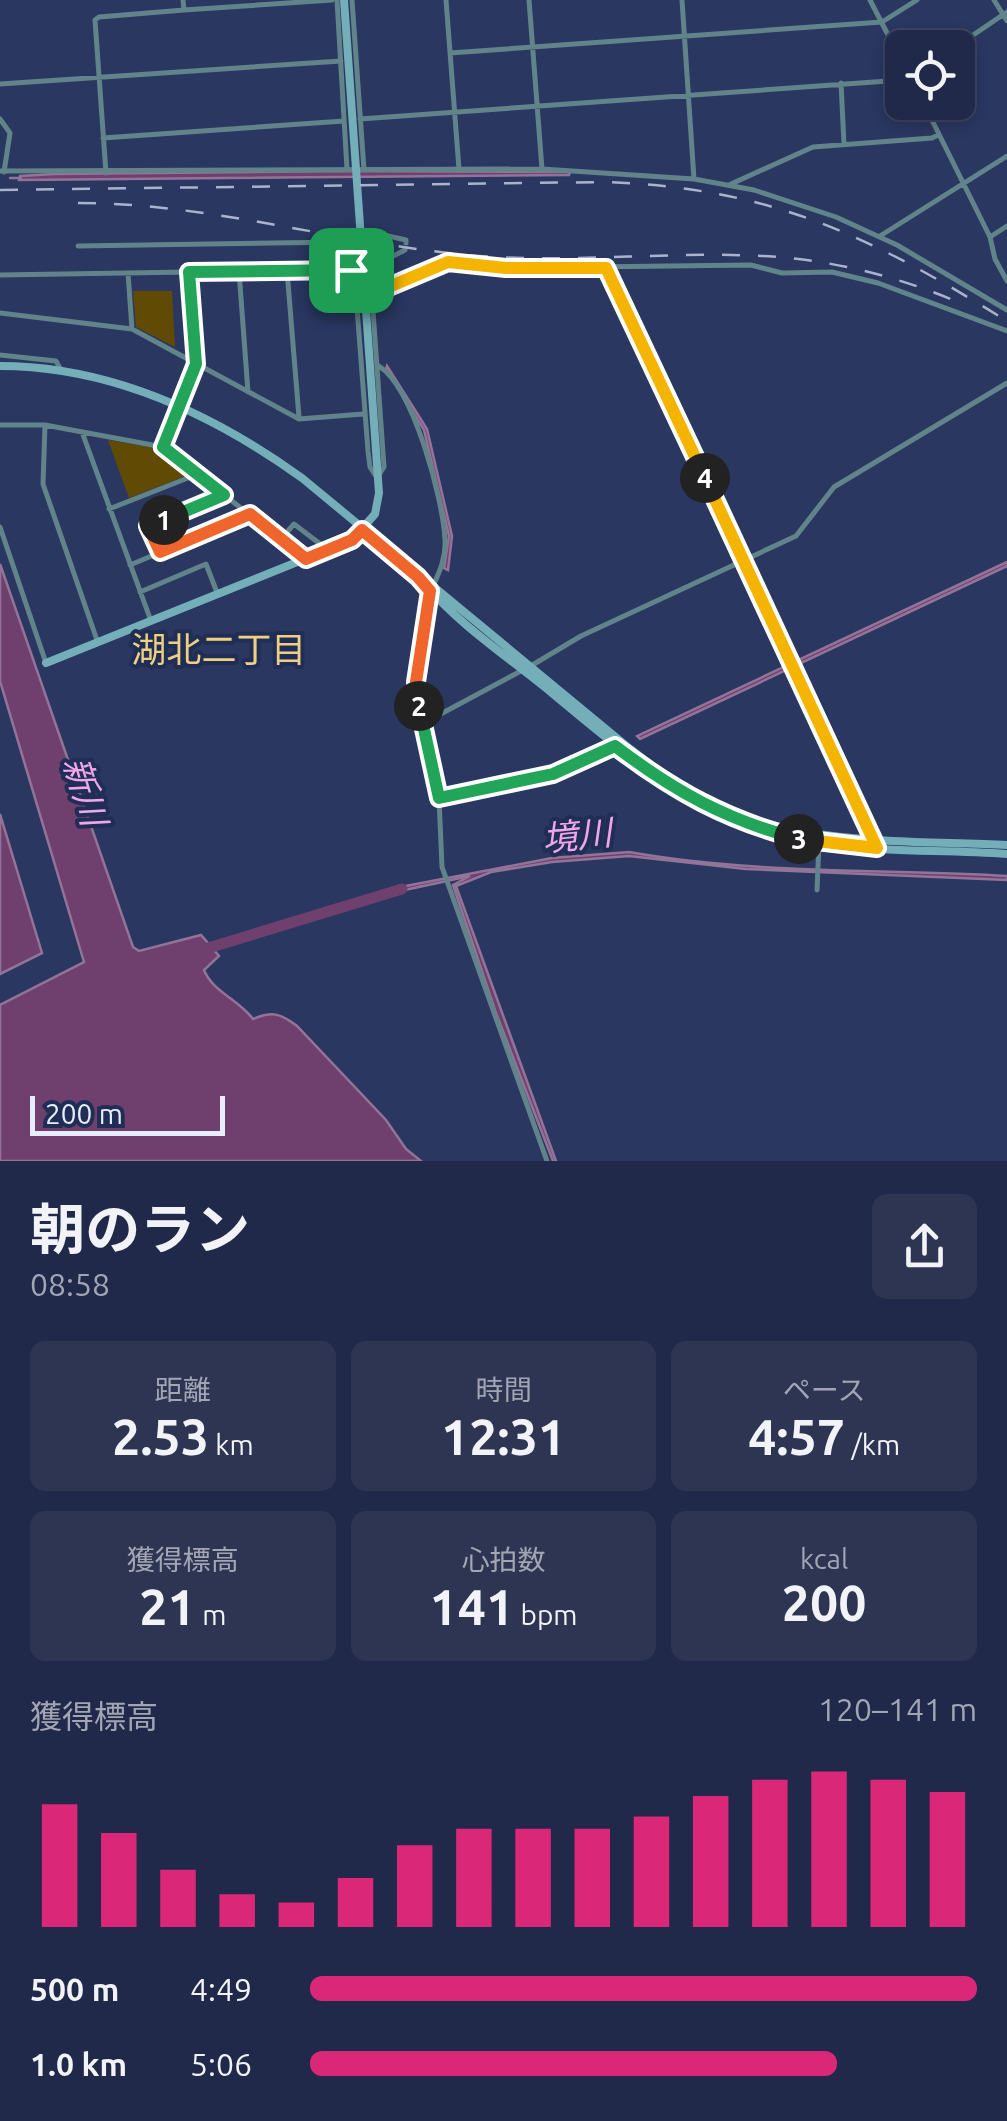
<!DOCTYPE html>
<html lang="ja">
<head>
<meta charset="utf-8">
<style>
	:root { --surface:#202949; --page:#2d3553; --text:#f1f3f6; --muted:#a2a6b4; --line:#3d4561; --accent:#db2777 }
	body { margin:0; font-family:Ubuntu,"Noto Sans JP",sans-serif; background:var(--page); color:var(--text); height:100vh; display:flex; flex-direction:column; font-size:38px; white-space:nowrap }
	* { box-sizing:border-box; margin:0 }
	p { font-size:32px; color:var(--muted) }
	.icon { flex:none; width:55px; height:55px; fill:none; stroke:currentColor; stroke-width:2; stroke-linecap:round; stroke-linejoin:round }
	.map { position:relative; height:1161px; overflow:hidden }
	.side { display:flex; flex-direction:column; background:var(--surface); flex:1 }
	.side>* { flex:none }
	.buttons { position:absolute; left:885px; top:30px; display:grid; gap:20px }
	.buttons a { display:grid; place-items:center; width:90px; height:90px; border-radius:15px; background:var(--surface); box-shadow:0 5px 15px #0003,0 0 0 2px var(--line); font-size:50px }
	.scale { position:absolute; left:30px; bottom:25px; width:195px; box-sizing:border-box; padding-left:10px; border:5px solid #e6edfd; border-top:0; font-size:28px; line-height:35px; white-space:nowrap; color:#e6edfd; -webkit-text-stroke:8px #202d55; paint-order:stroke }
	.pin { position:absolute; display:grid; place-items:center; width:85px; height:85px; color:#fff; margin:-42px; border-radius:20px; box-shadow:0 5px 15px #0006 }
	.km { position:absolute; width:50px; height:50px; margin:-25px; border-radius:50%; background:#222; color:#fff; font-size:28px; line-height:50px; text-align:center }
	.round { display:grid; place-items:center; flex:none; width:105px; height:105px; border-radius:15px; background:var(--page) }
	.head { display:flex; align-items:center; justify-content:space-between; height:170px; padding:0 30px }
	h1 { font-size:55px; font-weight:700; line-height:75px }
	.stats { display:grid; grid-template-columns:repeat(3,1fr); gap:15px; height:170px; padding:10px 30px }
	.stats div { display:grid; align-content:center; border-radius:15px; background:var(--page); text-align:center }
	.stats b { font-size:50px; font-weight:700 }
	.stats small { font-size:28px; font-weight:400 }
	.stats p { font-size:28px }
	.chart { height:280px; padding:20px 30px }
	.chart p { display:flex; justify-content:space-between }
	.chart svg { width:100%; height:180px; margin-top:10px; stroke:var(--accent); stroke-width:6 }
	ul { padding:0 30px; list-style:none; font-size:32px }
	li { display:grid; grid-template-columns:160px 120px 1fr; align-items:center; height:75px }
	li i { height:25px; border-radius:12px; background:var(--accent) }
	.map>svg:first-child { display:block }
	.green { fill:#614b04 }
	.water { fill:#6f406d; stroke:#937498; stroke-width:2.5 }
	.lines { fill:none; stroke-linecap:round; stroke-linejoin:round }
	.stream { stroke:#937498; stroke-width:2.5 }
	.river { stroke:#6f406d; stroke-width:11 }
	.street { stroke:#61848a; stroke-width:5 }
	.secondary { stroke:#74aeb8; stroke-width:8 }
	.rail { stroke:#abb3cc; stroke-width:2.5; stroke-dasharray:18 18; stroke-linecap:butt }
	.split-1-casing { stroke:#fff; stroke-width:20 }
	.split-2-casing { stroke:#fff; stroke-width:20 }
	.split-3-casing { stroke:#fff; stroke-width:20 }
	.split-4-casing { stroke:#fff; stroke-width:20 }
	.split-5-casing { stroke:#fff; stroke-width:20 }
	.split-1 { stroke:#22a559; stroke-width:12 }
	.split-2 { stroke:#f0652b; stroke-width:12 }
	.split-3 { stroke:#22a559; stroke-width:12 }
	.split-4 { stroke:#f5b400; stroke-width:12 }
	.split-5 { stroke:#f5b400; stroke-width:12 }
	.labels { text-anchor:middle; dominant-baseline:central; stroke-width:8; stroke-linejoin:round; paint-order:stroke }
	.neighbourhood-label { font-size:35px; fill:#eed085; stroke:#202d55 }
	.water-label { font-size:35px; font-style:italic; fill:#efa7ea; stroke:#202d55 }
</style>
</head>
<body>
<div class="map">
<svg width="1007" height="1161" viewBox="0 0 1007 1161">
	<rect width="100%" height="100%" fill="#2a3761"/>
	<path class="green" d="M133,291h39l3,56 -39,-20z
		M108,440l53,9 28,22 -1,4 -59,23z"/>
	<path class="water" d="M347,171l223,1 -1,3 -550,5 1,-4 35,-2z
		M387,366l40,63 25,107 -4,34 -4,-2 5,-32 -25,-106 -38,-61z
		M1007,562v4l-367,173 -3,-3z
		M0,564l133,383 6,4 62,-16 18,21 -15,14c8,21 35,30 49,49 19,-8 27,-6 44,7l89,94 20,29 15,12h-421v-156l84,-43 -84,-281z
		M0,814l42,139 -42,21z
		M629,852c124,22 253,17 378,24v4l-261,-11 -117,-13 -77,6 -61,10 -35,14 100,275h-3l-57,-148 -43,-128 17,-9 -79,17 -1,-4 162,-31z"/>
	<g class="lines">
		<path class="stream" d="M10,178h11"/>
		<path class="river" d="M195,952l207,-63"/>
		<path class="street" d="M337,0l10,169
			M352,0l12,170
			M446,0l13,169
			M529,0l13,169
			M682,0l12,179
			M870,0l32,62
			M994,0l13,21
			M184,10l148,-10
			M954,48l53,-36
			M450,53l432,-31 35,-22
			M841,83l3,61
			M0,84l341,-23
			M923,102l67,135 5,22 12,22
			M0,119l10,14 -6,39
			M360,119l542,-39
			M103,138l241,-17
			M0,171l542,-2 152,10 60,11 82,27 61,28 110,65
			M106,173l-11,-153 4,-3 85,-7 -1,-10
			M731,184l82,-37 119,-9 6,-3
			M366,231l40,9v3
			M880,236l127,-80
			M990,237l17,-11
			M78,246l268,-4 6,7 -1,21
			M370,268l14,199 -7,11 -7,-11 -2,-16 -14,-182z
			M370,268l35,-18
			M606,268l267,573
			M239,271l9,121
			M287,271l12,146
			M189,272l162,-2
			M128,273l4,56
			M0,275l189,-3 7,93 -33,82
			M372,294l76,-32 57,6 246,-3 31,8 50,-1 46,11 129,48
			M320,307l37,-1
			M0,313l132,16 167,90 64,-5
			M0,355l56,6 5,9
			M379,366c35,23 64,133 66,174 1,17 -5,31 -12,46
			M0,425h45l118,22 143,112
			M45,425l-2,59 55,159
			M82,432l69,189
			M109,509l89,-35
			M0,527l46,136
			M281,539l13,-15 34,26
			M159,552l-11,-26 77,-31
			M130,565l120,-50
			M430,591l-14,91 23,116 3,69 105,294
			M140,592l66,-28 12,31
			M529,667l52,-31 215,-100 38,-49 173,-104
			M422,724l99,-53
			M439,798l114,-24 62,-28
			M817,890l2,-47"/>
		<path class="secondary" d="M0,366c112,0 213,48 302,112l327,270c25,19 49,38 76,52 93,47 201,40 302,45
			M425,584c32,39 83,73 122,105 95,79 170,145 299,158 54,5 108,3 161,7
			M46,663l306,-123 23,-26 4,-21 -35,-493"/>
		<path class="rail" d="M0,190l605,-8c167,6 263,53 402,139
			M78,203c132,0 259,40 390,52 98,9 196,-4 294,1 65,3 131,19 191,44"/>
	</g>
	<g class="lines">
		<g class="split-1-casing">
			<path id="split-1" d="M164,520l60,-25 -61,-48 33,-83 -7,-92 162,-2"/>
		</g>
		<g class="split-2-casing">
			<path id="split-2" d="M164,520l-16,6 12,26 90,-38 56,45 46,-19 10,-10 56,47 12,14 -14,91 3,24"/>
		</g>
		<g class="split-3-casing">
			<path id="split-3" d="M419,706l20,92 114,-24 62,-28c59,45 111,74 184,93"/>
		</g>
		<g class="split-4-casing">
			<path id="split-4" d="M705,478l172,370 -78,-9"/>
		</g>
		<g class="split-5-casing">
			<path id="split-5" d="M351,270l19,-2 2,26 76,-32 58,6h100l99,210"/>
		</g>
		<use href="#split-1" class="split-1"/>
		<use href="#split-2" class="split-2"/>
		<use href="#split-3" class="split-3"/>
		<use href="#split-4" class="split-4"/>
		<use href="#split-5" class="split-5"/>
	</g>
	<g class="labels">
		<g class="neighbourhood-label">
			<text x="219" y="649">湖北二丁目</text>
		</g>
		<g class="water-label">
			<text transform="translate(86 791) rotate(73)">新川</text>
			<text transform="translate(577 835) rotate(-6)">境川</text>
		</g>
	</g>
</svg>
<div class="buttons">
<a><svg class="icon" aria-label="locate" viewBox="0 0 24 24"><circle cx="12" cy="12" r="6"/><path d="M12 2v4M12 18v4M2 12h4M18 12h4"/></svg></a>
</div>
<div class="scale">200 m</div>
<div class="pin" style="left:351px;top:270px;background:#1e9e55"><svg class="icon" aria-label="arrive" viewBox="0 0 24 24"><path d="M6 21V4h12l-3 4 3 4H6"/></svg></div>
<b class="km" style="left:164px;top:520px">1</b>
<b class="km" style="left:419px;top:706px">2</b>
<b class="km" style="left:799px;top:839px">3</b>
<b class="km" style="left:705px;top:478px">4</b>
</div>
<section class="side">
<div class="head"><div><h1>朝のラン</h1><p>08:58</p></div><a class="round"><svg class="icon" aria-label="share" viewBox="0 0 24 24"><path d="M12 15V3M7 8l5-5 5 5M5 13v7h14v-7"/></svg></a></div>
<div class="stats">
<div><p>距離</p><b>2.53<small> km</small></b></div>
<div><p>時間</p><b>12:31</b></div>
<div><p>ペース</p><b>4:57<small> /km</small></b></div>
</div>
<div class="stats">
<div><p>獲得標高</p><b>21<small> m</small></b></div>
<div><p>心拍数</p><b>141<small> bpm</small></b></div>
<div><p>kcal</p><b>200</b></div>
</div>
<div class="chart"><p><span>獲得標高</span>120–141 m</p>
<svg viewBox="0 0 160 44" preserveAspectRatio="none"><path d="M5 44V14M15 44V21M25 44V30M35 44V36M45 44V38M55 44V32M65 44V24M75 44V20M85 44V20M95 44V20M105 44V17M115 44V12M125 44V8M135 44V6M145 44V8M155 44V11"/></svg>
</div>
<ul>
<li><b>500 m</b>4:49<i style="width:100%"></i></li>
<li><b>1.0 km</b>5:06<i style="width:79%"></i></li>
</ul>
</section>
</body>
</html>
